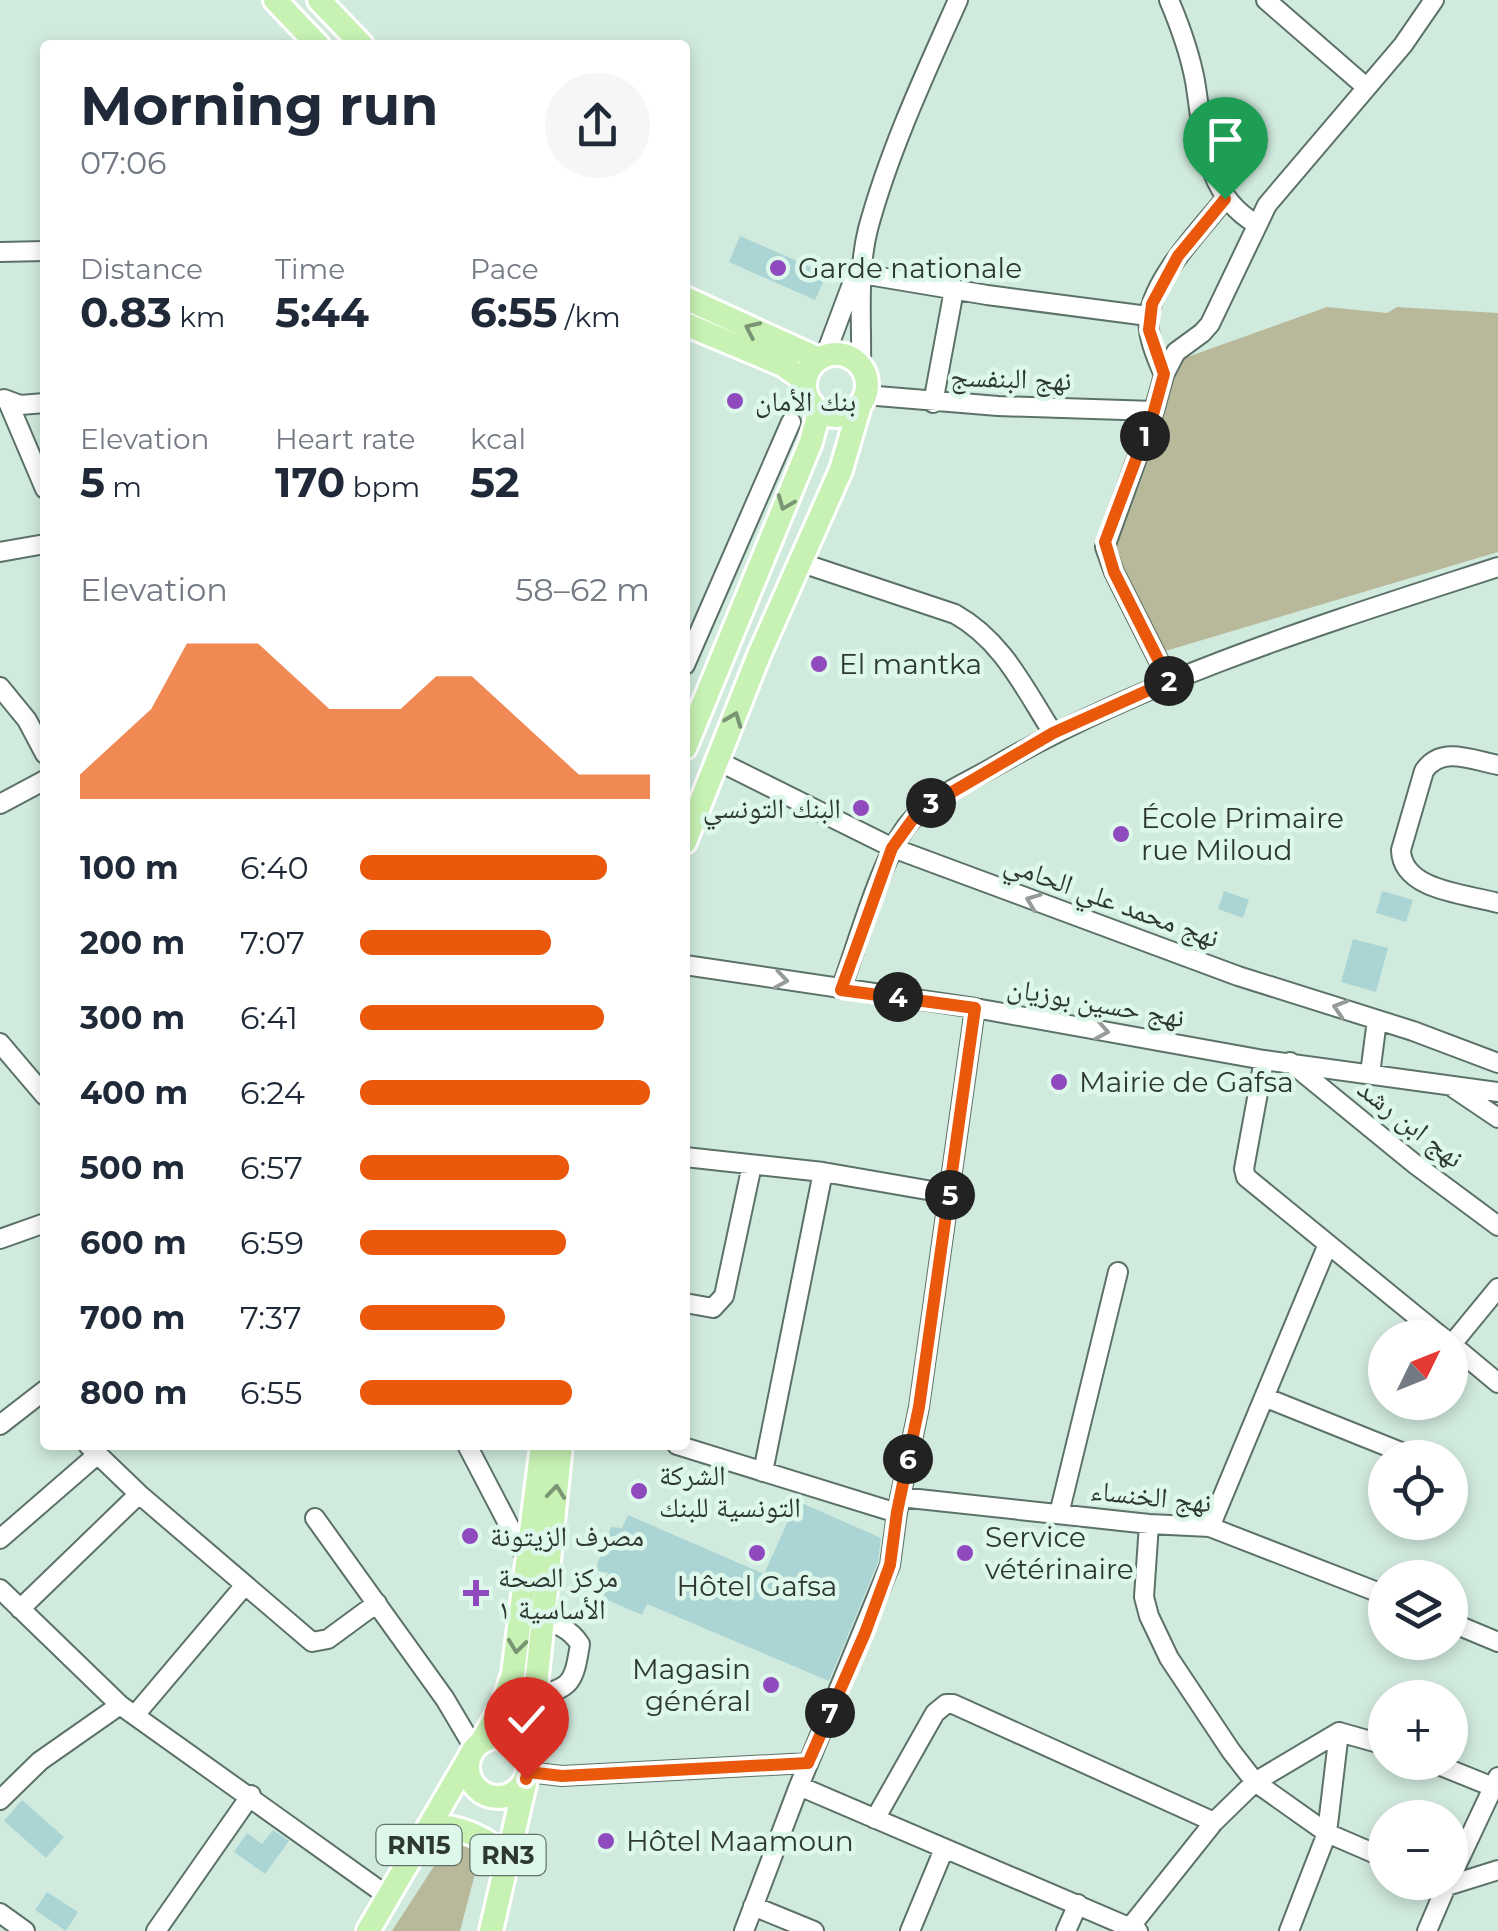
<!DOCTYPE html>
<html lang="en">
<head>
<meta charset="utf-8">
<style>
	:root { --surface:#fff; --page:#f6f6f7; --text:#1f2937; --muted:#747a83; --accent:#ea580c }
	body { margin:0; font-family:Montserrat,"Noto Naskh Arabic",sans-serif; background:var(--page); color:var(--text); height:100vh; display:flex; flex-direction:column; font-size:38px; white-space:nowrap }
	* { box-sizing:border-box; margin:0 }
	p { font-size:32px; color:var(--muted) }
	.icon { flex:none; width:55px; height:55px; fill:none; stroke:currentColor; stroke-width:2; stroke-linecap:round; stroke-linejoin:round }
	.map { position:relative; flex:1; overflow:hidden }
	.details { position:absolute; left:40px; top:40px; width:650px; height:1410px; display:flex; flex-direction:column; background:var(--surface); border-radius:10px; box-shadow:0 5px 15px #0003 }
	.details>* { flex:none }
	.needle { width:65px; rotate:47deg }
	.buttons { position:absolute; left:1368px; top:1320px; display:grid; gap:20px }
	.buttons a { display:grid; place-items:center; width:100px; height:100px; border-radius:50%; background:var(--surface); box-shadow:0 5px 15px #0003; font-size:50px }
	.pin { position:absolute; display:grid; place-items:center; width:85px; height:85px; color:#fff; margin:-102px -42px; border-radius:50% 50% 50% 0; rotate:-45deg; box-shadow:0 0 10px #0007 }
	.pin .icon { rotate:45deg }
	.km { position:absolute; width:50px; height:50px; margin:-25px; border-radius:50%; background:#222; color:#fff; font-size:28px; line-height:50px; text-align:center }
	.round { display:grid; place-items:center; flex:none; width:105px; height:105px; border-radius:52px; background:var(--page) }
	.overview { display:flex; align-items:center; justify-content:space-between; height:170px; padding:0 40px }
	h1 { font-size:55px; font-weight:700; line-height:75px }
	.figures { display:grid; grid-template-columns:repeat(3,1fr); gap:15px; height:170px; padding:10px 40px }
	.figures div { display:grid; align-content:center }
	.figures b { font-size:42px; font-weight:700 }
	.figures small { font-size:28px; font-weight:400 }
	.figures p { font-size:28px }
	.chart { height:280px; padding:20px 40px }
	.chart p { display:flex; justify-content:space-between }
	.chart svg { width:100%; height:180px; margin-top:10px; fill:var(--accent); opacity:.7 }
	ul { padding:0 40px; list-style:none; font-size:32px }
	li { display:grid; grid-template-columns:160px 120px 1fr; align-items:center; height:75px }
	li i { height:25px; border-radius:12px; background:var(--accent) }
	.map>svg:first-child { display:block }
	.green { fill:#b8b99a }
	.building { fill:#aad5d4 }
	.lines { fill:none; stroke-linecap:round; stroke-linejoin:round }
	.minor-casing { stroke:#5c7268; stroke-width:22 }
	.major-casing { stroke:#fff; stroke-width:28 }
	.minor { stroke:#fff; stroke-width:18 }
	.major { stroke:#c7f2b4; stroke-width:22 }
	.oneway { stroke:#7a9574 }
	.oneway2 { stroke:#969c99 }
	.route-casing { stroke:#fff; stroke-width:20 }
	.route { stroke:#ea580c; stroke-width:12 }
	.poi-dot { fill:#8f4abd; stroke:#def7eb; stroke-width:4 }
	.labels { text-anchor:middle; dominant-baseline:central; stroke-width:9; stroke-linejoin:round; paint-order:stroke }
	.shield { fill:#def7eb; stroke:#63716a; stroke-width:2.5 }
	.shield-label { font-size:25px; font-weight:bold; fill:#2e3833 }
	.poi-label { font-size:28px; fill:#2e3833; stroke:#def7eb; text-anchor:start }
	.street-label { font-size:28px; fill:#2e3833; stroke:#def7eb }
</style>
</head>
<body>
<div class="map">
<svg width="1498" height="1931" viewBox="0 0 1498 1931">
	<rect width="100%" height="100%" fill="#d1eade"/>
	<path class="green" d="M1327,307l60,6 10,-6 101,6v239l-336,100 -43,-86 -6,-25 66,-181z
		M460,1826l26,6 -26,99h-68z"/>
	<path class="building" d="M740,236l87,38 -12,26 -86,-38z
		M1224,891l25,9 -6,18 -25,-9z
		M1382,891l31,9 -7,22 -30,-9z
		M1353,939l35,9 -12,44 -35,-10z
		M797,1501l84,37 -3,24 -49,119 -182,-77 -5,11 -46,-20 12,-22 -13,-3 16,-43 11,1 6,-13 136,59z
		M22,1800l42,37 -18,21 -42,-37z
		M273,1830l16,11 -24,33 -31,-22 13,-19 15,11z
		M47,1892l31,20 -12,19 -31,-21z"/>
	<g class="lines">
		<g class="minor-casing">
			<path id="minor" d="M1169,0c11,26 21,54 26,81 9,54 8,112 61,143
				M1266,0l100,87
				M0,252l45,-1
				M856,273l131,22 161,21
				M825,356l33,-88
				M861,367c1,-45 -4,-95 7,-138 21,-78 57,-155 90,-229
				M1164,375c-8,-18 -18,-41 -15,-60 6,-39 52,-86 76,-116
				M865,395l133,11 156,5
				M4,399l16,6 25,-2
				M8,402l37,87
				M933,403l21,-113
				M0,552l45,-8
				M799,562l156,52c48,27 69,74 98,119
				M685,665l106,-243
				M1169,681l-55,-109 -9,-25 49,-136 10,-36 12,-23 26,-19 8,-9 57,-119 136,-160 31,-45
				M0,687l27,33 18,34
				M718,761l175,87 345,128 175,55 85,32
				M1498,765c-26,-5 -57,-20 -74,6l-23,79c1,41 66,44 97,53
				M0,804l45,-24
				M685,965l290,43 289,52 234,32
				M841,989c16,-43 41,-135 69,-167 21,-25 54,-38 82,-54 157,-91 334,-145 506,-201
				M0,1043l45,53
				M1264,1060l-20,109 2,8 197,161
				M1290,1062l126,103 82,61
				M1370,1074l7,-54
				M1455,1089l43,29
				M685,1157l138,15 -60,300
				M823,1172l127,22
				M0,1239l45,-16
				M685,1303l28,5 11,-12 28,-131
				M1450,1343l48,40
				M1452,1344l46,-56
				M1264,1397l152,61
				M0,1425l45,-35
				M88,1445l51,49 173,148 16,-3 49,-36
				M467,1445l61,117
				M677,1445l220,68
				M900,1497l249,27 61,3 175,68
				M1059,1514l59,-242
				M315,1518l130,181 29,49
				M1149,1524l-5,73 5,19 20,42 62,93 24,31 72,51 58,25
				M1210,1527l118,-283
				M0,1539l98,-85
				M0,1589l120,116 269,192
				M20,1609l119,-115
				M1450,1622l48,20
				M533,1696c39,-7 41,-14 47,-52 -10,-15 -21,-19 -37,-24
				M135,1715l110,-130
				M1431,1762l67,27
				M528,1772l34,4 246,-13
				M799,1786l339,145
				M0,1800l40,-39 80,-56
				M875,1819l60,-106 11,-9h7l261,118
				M1450,1879l48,-102
				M1442,1884l5,2 51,-16
				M753,1906l61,25
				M0,1913l25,18
				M1131,1926l83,-104 41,-40 84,-50 46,13
				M156,1931l95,-136
				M744,1931l55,-145 91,-221 7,-52 22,-106 56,-399
				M910,1931l34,-82
				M1066,1931l12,-27
				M1289,1931l38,-98 12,-101
				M1427,1931l21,-49"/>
		</g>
		<g class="major-casing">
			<path id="major" d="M275,0l43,45
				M319,0l43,45
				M685,298l134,61
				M685,324l98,41 22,16
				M805 385a31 31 0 1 1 62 0a31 31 0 1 1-62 0Z
				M685,748l126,-306 8,-30
				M685,842l74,-187 82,-185 19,-65
				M468 1767a30 30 0 1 1 60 0a30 30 0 1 1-60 0Z
				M482,1741l21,-37 10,-30 29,-229
				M528,1763l33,-318
				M429,1826c31,-1 56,11 79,31
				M368,1931l101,-173
				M491,1931l35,-152"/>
		</g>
		<use href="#minor" class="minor"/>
		<use href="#major" class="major"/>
	</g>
	<defs><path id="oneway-chevron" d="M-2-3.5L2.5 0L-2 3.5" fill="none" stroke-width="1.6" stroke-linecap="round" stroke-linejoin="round" transform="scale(2.5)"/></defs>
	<g class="oneway">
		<use href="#oneway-chevron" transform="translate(752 329) rotate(-155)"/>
		<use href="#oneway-chevron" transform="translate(785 503) rotate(112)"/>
		<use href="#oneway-chevron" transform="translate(734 719) rotate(-69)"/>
		<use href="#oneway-chevron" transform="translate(556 1492) rotate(-84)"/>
		<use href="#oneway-chevron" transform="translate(517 1646) rotate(97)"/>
	</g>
	<g class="oneway2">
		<use href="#oneway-chevron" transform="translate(1033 901) rotate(-159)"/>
		<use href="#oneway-chevron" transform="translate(781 980) rotate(9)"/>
		<use href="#oneway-chevron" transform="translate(1340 1008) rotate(-163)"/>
		<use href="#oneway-chevron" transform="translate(1102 1031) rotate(10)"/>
	</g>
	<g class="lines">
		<g class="route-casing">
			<path id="route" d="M526,1779l2,-7 34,4 246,-13 57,-130 25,-68 7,-53 22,-105 56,-399 -134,-18 51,-142 26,-36 135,-79 116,-52 -55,-109 -9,-30 49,-131 10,-37 -15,-44 3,-26 26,-48 47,-57"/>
		</g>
		<use href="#route" class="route"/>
	</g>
	<g class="poi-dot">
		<circle cx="778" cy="268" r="10"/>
		<circle cx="735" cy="401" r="10"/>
		<circle cx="819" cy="664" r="10"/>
		<circle cx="861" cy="808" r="10"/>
		<circle cx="1121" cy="834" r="10"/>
		<circle cx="1059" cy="1082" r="10"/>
		<circle cx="639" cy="1491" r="10"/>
		<circle cx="470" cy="1536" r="10"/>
		<circle cx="757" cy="1553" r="10"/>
		<circle cx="965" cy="1553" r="10"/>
		<path d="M471 1578h10v10h10v10h-10v10h-10v-10h-10v-10h10z"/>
		<circle cx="771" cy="1685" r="10"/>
		<circle cx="606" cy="1841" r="10"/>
	</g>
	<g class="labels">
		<g class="shield">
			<rect x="376.5" y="1825" width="85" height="40" rx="8"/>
			<rect x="470.5" y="1835" width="75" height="40" rx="8"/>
		</g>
		<g class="shield-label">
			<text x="419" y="1845">RN15</text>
			<text x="508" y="1855">RN3</text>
		</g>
		<g class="poi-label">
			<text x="798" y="268">Garde nationale</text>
			<text x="755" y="401">بنك الأمان</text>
			<text x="839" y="664">El mantka</text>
			<text x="841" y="808" text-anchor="end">البنك التونسي</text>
			<text x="1141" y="818">École Primaire<tspan x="1141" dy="32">rue Miloud</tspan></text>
			<text x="1079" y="1082">Mairie de Gafsa</text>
			<text x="659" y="1475">الشركة<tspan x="659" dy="32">التونسية للبنك</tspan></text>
			<text x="490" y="1536">مصرف الزيتونة</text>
			<text x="985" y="1537">Service<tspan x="985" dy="32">vétérinaire</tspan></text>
			<text x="498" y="1577">مركز الصحة<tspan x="498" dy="32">الأساسية ١</tspan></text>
			<text x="757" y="1586" text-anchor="middle">Hôtel Gafsa</text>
			<text x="751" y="1669" text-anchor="end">Magasin<tspan x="751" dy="32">général</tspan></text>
			<text x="626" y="1841">Hôtel Maamoun</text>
		</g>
		<g class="street-label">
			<text transform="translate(1011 378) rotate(2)">نهج البنفسج</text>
			<text transform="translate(1112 900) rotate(20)">نهج محمد علي الحامي</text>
			<text transform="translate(1096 1002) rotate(10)">نهج حسين بوزيان</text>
			<text transform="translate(1411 1123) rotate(38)">نهج ابن رشد</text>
			<text transform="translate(1151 1496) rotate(6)">نهج الخنساء</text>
		</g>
	</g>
</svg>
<div class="buttons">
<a><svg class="needle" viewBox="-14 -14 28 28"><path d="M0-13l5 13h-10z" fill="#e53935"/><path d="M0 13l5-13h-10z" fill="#747a83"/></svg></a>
<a><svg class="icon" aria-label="locate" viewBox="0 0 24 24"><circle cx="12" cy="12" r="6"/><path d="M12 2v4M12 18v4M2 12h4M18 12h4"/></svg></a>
<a><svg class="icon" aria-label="layers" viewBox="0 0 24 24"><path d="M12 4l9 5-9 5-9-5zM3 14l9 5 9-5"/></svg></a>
<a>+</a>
<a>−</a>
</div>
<div class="pin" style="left:1225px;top:199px;background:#1e9e55"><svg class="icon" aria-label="arrive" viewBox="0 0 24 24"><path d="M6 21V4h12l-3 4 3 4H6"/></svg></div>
<div class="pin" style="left:526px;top:1779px;background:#d93025"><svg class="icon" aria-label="check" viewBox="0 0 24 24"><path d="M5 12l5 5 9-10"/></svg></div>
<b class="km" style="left:1145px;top:436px">1</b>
<b class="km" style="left:1169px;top:681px">2</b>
<b class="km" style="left:931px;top:803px">3</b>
<b class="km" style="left:898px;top:997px">4</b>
<b class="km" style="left:950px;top:1195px">5</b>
<b class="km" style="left:908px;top:1459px">6</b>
<b class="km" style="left:830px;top:1713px">7</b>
<section class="details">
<div class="overview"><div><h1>Morning run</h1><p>07:06</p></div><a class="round"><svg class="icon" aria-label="share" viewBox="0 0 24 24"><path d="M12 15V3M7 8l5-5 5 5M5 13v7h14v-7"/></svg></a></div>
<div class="figures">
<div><p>Distance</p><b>0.83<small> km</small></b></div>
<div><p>Time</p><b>5:44</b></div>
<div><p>Pace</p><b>6:55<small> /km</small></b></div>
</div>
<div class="figures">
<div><p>Elevation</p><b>5<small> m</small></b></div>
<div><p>Heart rate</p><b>170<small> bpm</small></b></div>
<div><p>kcal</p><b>52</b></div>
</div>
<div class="chart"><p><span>Elevation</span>58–62 m</p>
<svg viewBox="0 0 160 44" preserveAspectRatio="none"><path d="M0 44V38L10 30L20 22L30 6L40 6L50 6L60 14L70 22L80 22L90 22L100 14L110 14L120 22L130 30L140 38L150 38L160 38V44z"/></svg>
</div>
<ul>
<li><b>100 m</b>6:40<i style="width:85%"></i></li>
<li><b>200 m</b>7:07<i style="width:66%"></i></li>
<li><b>300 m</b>6:41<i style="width:84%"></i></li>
<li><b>400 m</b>6:24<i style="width:100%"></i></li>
<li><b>500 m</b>6:57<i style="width:72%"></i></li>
<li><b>600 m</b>6:59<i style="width:71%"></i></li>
<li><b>700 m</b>7:37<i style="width:50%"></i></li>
<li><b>800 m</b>6:55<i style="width:73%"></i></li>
</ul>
</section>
</div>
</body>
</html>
